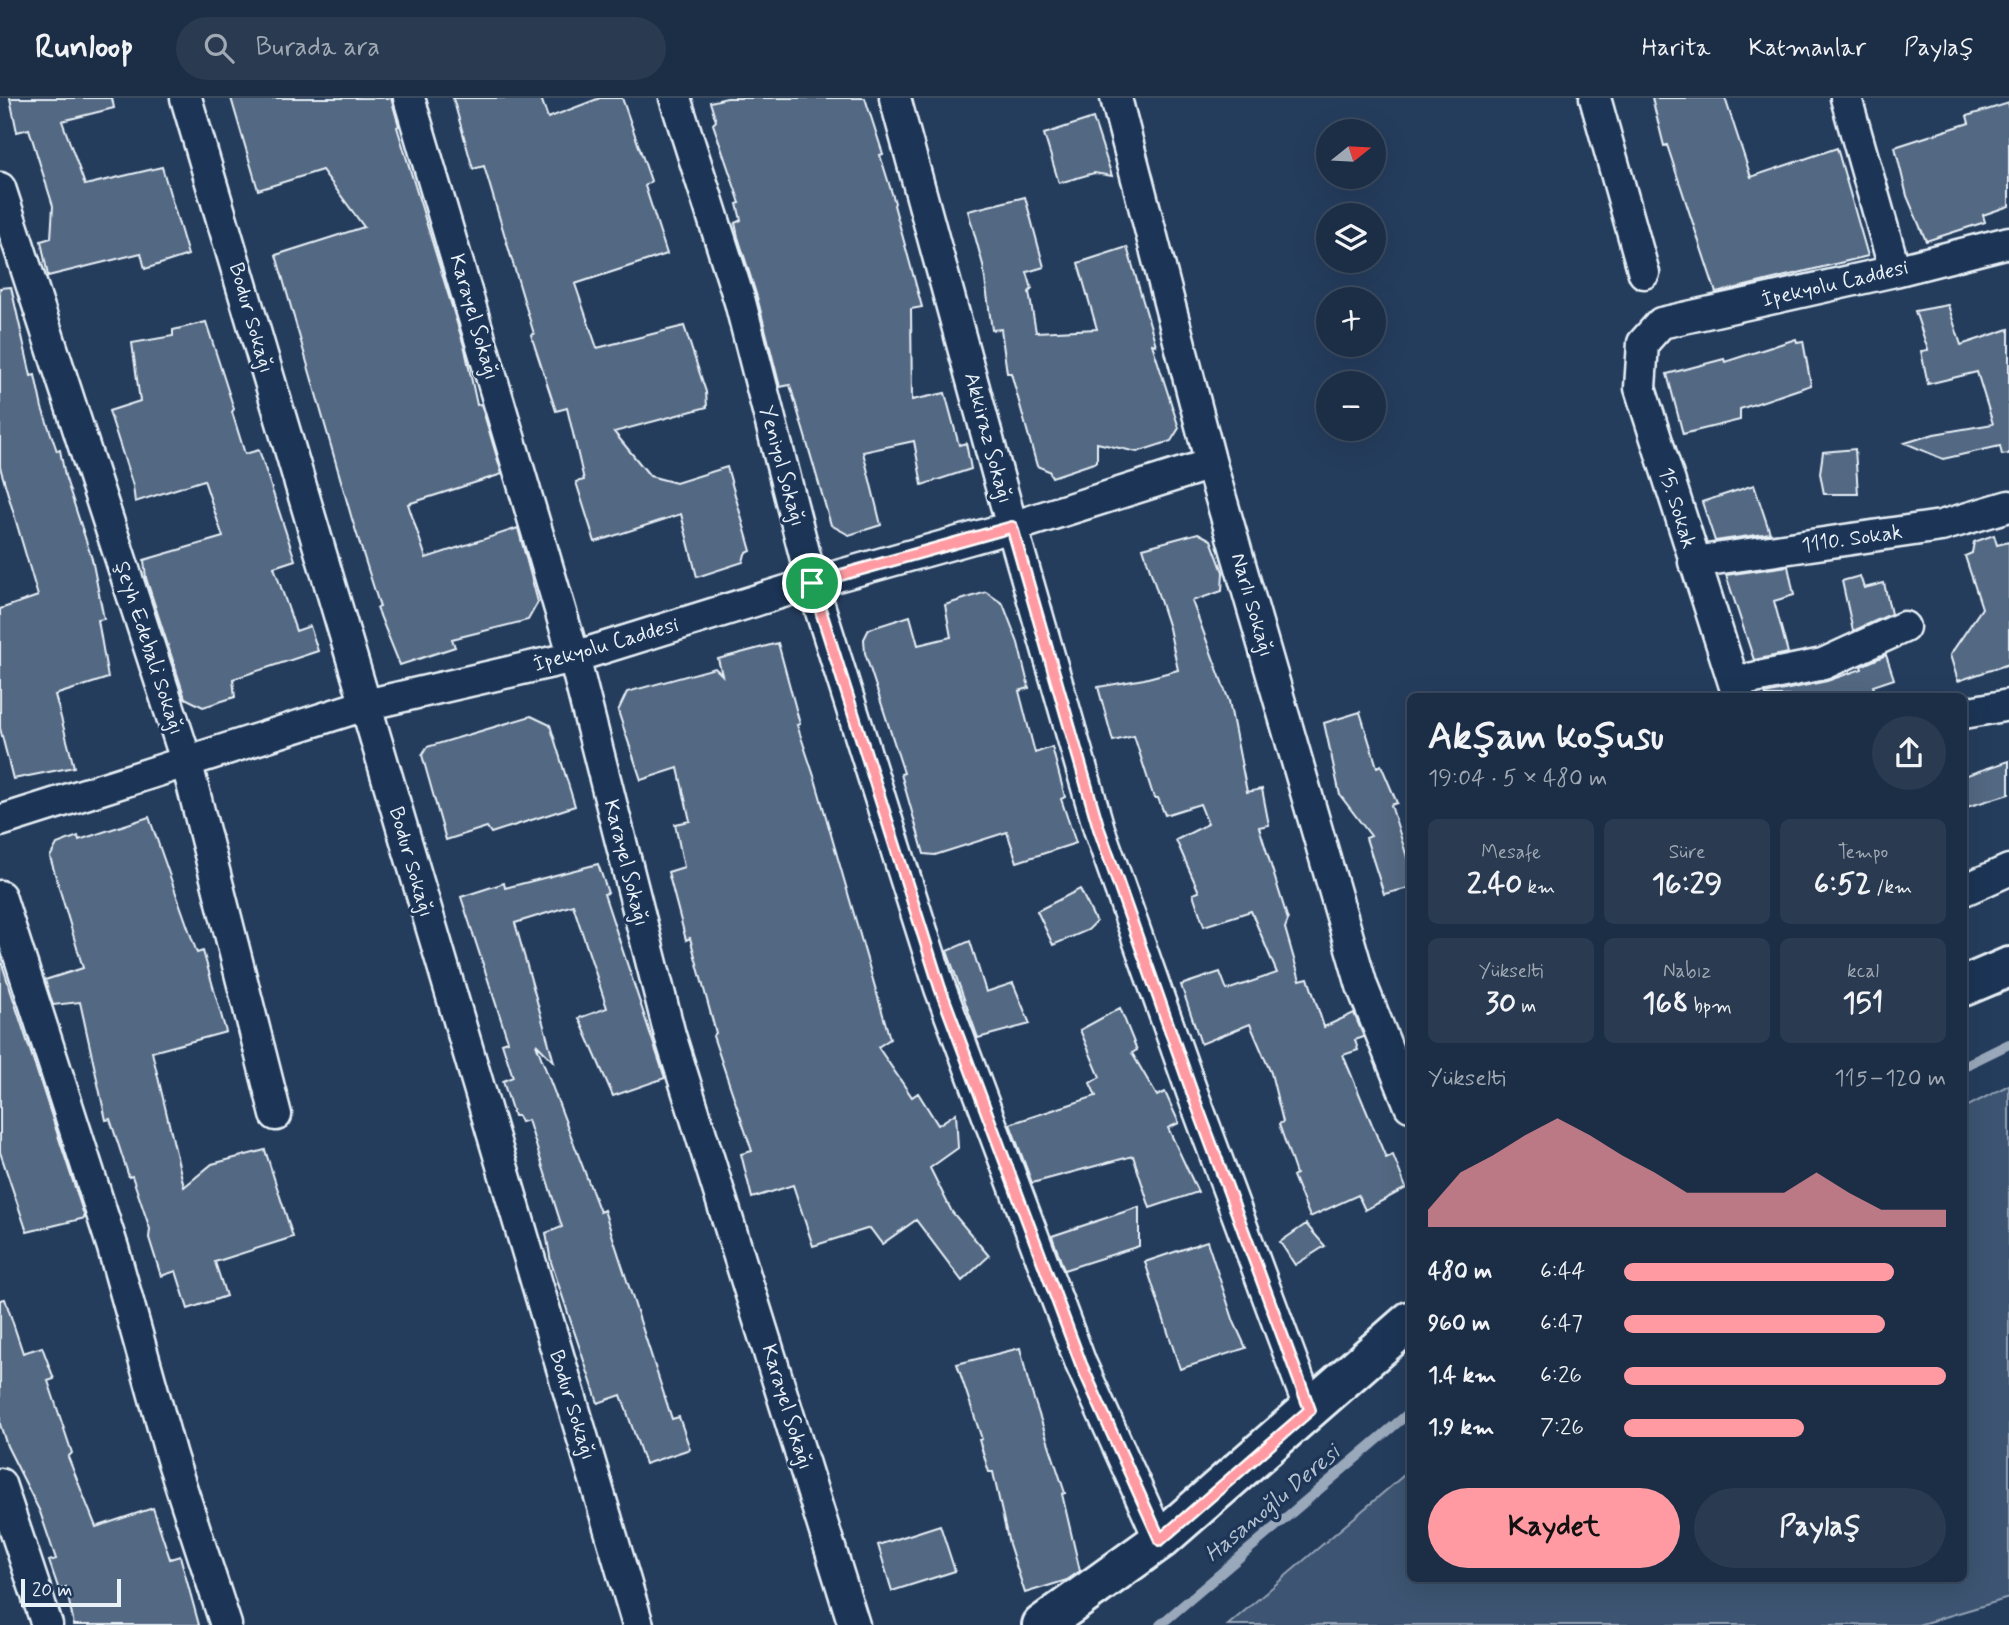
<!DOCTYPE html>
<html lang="tr">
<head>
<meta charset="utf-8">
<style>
	:root { --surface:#1c2e46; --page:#293a51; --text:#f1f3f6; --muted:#a0a8b3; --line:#3a4a5f; --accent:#ff9aa2 }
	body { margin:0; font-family:Mynerve,sans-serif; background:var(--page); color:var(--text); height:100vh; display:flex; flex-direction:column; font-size:26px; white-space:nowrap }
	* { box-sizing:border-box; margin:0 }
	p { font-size:23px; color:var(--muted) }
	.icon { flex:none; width:38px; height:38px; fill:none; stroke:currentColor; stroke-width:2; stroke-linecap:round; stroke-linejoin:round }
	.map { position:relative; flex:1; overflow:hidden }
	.panel { position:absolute; left:1407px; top:595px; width:560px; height:889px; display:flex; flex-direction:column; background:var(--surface); border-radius:10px; box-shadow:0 7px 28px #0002,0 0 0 2px var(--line) }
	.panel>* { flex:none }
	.needle { width:46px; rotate:72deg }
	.controls { position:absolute; left:1316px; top:21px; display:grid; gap:14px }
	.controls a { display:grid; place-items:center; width:70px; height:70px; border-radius:50%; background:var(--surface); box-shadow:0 7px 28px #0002,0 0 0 2px var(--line); font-size:35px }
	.scale { position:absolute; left:21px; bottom:18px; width:100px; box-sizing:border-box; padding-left:7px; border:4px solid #e8f1f8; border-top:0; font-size:19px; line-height:24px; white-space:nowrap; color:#e8f1f8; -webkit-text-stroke:5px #1d3557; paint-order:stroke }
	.pin { position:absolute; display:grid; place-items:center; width:60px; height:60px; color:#fff; margin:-30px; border:4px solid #fff; border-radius:50%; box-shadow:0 2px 7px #0007 }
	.round { display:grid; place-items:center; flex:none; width:74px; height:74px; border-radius:37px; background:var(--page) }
	.headline { display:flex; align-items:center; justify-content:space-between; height:119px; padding:0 21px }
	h1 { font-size:38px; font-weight:800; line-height:52px }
	.figures { display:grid; grid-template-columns:repeat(3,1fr); gap:10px; height:119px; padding:7px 21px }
	.figures div { display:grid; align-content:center; border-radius:10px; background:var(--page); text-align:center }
	.figures b { font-size:30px; font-weight:800 }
	.figures small { font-size:19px; font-weight:400 }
	.figures p { font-size:19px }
	.chart { height:196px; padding:14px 21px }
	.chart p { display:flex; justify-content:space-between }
	.chart svg { width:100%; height:126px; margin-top:7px; fill:var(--accent); opacity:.7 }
	.button { display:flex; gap:14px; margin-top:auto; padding:14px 21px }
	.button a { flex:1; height:80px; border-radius:42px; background:var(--accent); color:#111; font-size:28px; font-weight:800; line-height:80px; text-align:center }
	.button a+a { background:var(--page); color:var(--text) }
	ul { padding:0 21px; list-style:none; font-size:23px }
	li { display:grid; grid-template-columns:112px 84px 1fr; align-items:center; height:52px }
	li i { height:18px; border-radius:9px; background:var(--accent) }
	header { display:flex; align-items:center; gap:42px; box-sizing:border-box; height:98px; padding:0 35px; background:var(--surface); border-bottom:2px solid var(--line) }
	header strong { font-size:33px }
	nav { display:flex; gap:38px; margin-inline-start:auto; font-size:24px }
	.search { width:490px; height:63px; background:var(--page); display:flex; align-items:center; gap:18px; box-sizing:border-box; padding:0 24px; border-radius:38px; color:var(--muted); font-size:26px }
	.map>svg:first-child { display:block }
	.green { fill:#3e5472; stroke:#93a2b5; stroke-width:2 }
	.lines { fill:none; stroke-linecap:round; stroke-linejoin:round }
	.stream { stroke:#99a8ba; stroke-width:10 }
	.building { fill:#536782; stroke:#e8f1f8; stroke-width:2 }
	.street-casing { stroke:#e8f1f8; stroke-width:35 }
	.secondary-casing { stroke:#e8f1f8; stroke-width:44 }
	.street { stroke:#1d3557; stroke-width:30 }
	.secondary { stroke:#1d3557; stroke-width:38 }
	.route-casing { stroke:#fff; stroke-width:14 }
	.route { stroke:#ff9aa2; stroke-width:9 }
	.labels { text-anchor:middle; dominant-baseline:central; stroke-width:6; stroke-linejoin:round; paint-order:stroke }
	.street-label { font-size:21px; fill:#e8f1f8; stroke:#1d3557 }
	.water-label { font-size:23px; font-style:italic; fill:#b4c1ce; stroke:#1d3557 }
</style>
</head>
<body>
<header>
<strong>Runloop</strong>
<div class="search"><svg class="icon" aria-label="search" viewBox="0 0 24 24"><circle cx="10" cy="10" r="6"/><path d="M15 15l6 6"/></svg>Burada ara</div>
<nav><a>Harita</a><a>Katmanlar</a><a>Paylaş</a></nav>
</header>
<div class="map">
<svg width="2009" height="1527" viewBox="0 0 2009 1527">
	<rect width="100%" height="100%" fill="#253d5d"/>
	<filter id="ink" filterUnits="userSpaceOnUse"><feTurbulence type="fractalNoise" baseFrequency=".0143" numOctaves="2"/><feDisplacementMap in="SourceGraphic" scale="14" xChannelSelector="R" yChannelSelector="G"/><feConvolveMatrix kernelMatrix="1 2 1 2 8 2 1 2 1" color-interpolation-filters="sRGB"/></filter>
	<g filter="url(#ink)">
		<path class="green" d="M2009,987v513l-91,27h-690l182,-155v108h554v-470z"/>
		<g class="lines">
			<path class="stream" d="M1964,968l45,-22
				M1160,1527l250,-213"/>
		</g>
		<path class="building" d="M10,0h102l2,10 -52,13 23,64 77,-18 26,88 -43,14 -4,-16 -93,23 -7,-35 10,-3 2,-32 -24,-77 -12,3z
			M231,0h160l8,28 -2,1 68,222 12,56 4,-1 21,70 -94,30 18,54 92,-30 20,74 -10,18 -76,19 3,8 -55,18 -23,-57 3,-1 -28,-88 -76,-264 88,-28 -42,-57 -64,20z
			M453,0h88l7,20 52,-20h22l29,83 -6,5 22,68 -92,30 22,64 87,-22 22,66 1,15 -93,25 36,44 26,7 51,-16 24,84 -6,3 -2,8 -46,15 -16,-63 -86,28 -19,-60 8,-2 -17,-72 -11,3 -25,-76 3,-1 -50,-168 -11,3z
			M727,0h138l18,56 -3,1 15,48 -1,2 28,102 -11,2 1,91 33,-7 14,52 7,-2 5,26 -49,16 -8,-44 -51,11 18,73 -32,10 -18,-10 -41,-140 -10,2 -23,-90 -19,-60 -3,-14 6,-3 -4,-16 3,-1 -27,-79 3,-3 -6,-19z
			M1652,0h73l26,79 86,-29 31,108 -152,37 -49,-148 -3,1z
			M2009,5v103l-26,9 2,7 -59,19 -19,-45 -12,-49 74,-24 -2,-7z
			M1093,20l19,58 -18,-3 -35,10 -15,-49z
			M1025,99l19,70 -17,5 5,17 -3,3 7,40 61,-3 -19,-66 49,-16 29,98 -4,-1 27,84 -8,13 -34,11 -40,-9v19l-45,15 -3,-6 -12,-5 -26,-93h-4l-6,-44 -9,1 -9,-65 -15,-54z
			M11,189l20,89 4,-1 7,33 15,43 3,-1 5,26 27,83 12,60 -6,1 10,58 -53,17 19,72 -61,12 -13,-51v-119l38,-13 -38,-129v-179z
			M1948,207l13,40 48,-16v125l-7,1 -2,-9 -57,13 -38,-16 29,-9 59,-10 -16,-52 -49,12 -7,-33 7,-1 -13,-39z
			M206,224l28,87 -2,3 13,42 14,-4 36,110 -21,7 22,64 14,-5 8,25 -85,28 2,18 -32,10 -18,-9 -39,-120 -2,-18 79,-23 -19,-57 -69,22 -2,-16 -24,-75 31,-10 -8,-58 41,-7v-6z
			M1796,241l1,3 6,-1 8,44 -71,24v11l-57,14 -16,-60 57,-15 1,3z
			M1855,351l3,45h-34l-4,-21 3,-21z
			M1754,387l16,48 -55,8 -13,-39z
			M1198,435l13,7 12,32 -1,19 -30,10 37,100 18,91 15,-3 7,36 -10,2 29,93 -3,8 15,52 8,-2 16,49 30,-14 10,24 -9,3 3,10 -15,5 43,103 7,-3 13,33 -41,22 -7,-15 -48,22 -17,-41 3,-2 -17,-50 4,-2 -12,-49 -21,-49 -49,20 -20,-59 39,-13 7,18 50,-17 -26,-62 -47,15 -11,-32 6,-2 -23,-52 32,-16 -8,-20 -35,11 -7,-17h-4l-20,-62 -21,5 -15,-54 46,-8 34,-9 -9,-42 -26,-80z
			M1994,437l3,10 12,-3v122l-51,17 -8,-26 32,-47 -17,-52 7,-3 2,-11z
			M1788,468l6,29 -20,6 14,52 -34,7 -28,-85z
			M1860,478l4,12 20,-5 7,31 -38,17 -11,-50z
			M986,494l17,12 15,39 11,45 -10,3 16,62 17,-6 13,50 -4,2 15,44 -59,19 -10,-30 -72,23 -11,-1 -23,-80 3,-1 -39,-120 -1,-14 5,-10 41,-13 8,29 33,-8 -6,-32z
			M778,545l22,81 -3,1 18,54 75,260 -12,8 34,50 6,-4 20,32 18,-12 2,35 -28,20 22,44 37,44 -27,25 -46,-61 -34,24 -12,-16 -57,18 -20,-61 -41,13 -11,-44 11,-3 -39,-115 3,-3 -26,-95 -4,2 -18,-68 16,-5 -9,-43 15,-3 -12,-53 -37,12 -23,-69 9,-19 88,-24 7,7 -4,-16z
			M1886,557l8,24 -21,7 4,10h-111l-1,-2 62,-13 35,-12 -1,-3z
			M1360,614l17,55 4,-2 16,38 -6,2 19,62v23l-1,-2 -25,6 -18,-56 5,-2 -31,-41 -16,-72z
			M531,618l19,9 25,81 -84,27 -4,-6 -41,13 -24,-85 5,-8z
			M2009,663v33l-45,14v-32z
			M149,719l48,136 6,-2 23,81 -74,20 32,135 28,-23 53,-14 28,87 -78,25 11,34 -38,13 -12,-38 -15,5 -12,-38 1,-9 -18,-53 -3,1 -19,-58 -4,1 -26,-118 -27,3 -8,-25 38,-12 -33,-111 7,-13 21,-8 1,4z
			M598,766l10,29 -4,1 61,184 -52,18 -34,-78 28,-10 -34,-103 -58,18 39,139 -18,-18 64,168 4,-2 68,209 7,-2 11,32 -45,15 -24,-69 -23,8 -47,-141 -5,-29 16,-6 -34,-107 -7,2 -3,-6h-4l-11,-35 10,-4 -11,-34 6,-2 -47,-144 43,-14 1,5z
			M1080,791l16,33 -8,8 -35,15 -16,-34z
			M970,843l16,51 27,-9 17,41 -52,14 -31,-87z
			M0,860l85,260 -58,14 -27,-80z
			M1120,910l17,42 -5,3 25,43 8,-4 14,31 -11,5 30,64 -48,16 -17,-52 -101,27 -22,-59 86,-28 -6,-13 10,-6 -20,-47z
			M1139,1109v39l-75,24 -12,-34z
			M1306,1126l19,22 -30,19 -15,-23z
			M1207,1143l27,81 12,26 -66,21 -35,-107z
			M5,1201l18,54 19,-6 12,32 -6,2 24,72 -4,4 28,70 57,-19 17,51 10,-3 19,69h-125l-8,-38 -7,3 -10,-29 7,-2 -16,-47 -33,-66 -7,-22v-124z
			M1020,1250l8,33 37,112 -3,1 18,77 -13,9 -42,13 -16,-49 -16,-72h-4l-10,-32 3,-1 -25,-75z
			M940,1427l15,46 -63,20 -14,-46z"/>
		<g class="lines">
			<g class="street-casing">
				<path id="street" d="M186,0l452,1527
					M409,0l165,559 96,378 184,590
					M675,0l65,204 72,281 128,405 141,376 79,176
					M895,0l117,429 87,302 94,266 117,315
					M1116,0l95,366 151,522 48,120
					M1595,0l49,175
					M1846,0l49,173
					M0,90l186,572 90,355
					M1694,464l247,-36 68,-20
					M1734,584l89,-18 81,-37
					M1738,598l-98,-308 3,-45 18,-20 234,-52 114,-29
					M1964,615l45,-8
					M0,723l365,-116 209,-48 238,-74 200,-56 199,-63
					M1964,792l45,-20
					M0,798l113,352 58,208 55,169
					M0,1386l47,141"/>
			</g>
			<g class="secondary-casing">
				<path id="secondary" d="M1964,888l45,-19
					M1042,1527l118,-85 250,-219"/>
			</g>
			<use href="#street" class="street"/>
			<use href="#secondary" class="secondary"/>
		</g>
	</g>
	<g class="lines" filter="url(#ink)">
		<g class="route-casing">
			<path id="route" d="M1012,429l87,302 94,266 117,315 -150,130 -79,-176 -141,-376 -128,-405z"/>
		</g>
		<use href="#route" class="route"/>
	</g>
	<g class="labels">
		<g class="street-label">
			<text transform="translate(1835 186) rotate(-13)">İpekyolu Caddesi</text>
			<text transform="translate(474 219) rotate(74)">Karayel Sokağı</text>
			<text transform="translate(251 220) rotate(74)">Bodur Sokağı</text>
			<text transform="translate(988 340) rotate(75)">Akkiraz Sokağı</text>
			<text transform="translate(782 368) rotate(75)">Yeniyol Sokağı</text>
			<text transform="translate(1677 410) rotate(73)">15. Sokak</text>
			<text transform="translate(1852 441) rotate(-8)">1110. Sokak</text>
			<text transform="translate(1252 507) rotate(74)">Narlı Sokağı</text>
			<text transform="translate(606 547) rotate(-16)">İpekyolu Caddesi</text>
			<text transform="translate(149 550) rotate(72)">Şeyh Edebali Sokağı</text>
			<text transform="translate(411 764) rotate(74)">Bodur Sokağı</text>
			<text transform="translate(626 765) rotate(76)">Karayel Sokağı</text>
			<text transform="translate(572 1307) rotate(73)">Bodur Sokağı</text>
			<text transform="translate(787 1309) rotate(73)">Karayel Sokağı</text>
		</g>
		<g class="water-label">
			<text transform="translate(1273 1406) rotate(-40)">Hasanoğlu Deresi</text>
		</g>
	</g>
</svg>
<div class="controls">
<a><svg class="needle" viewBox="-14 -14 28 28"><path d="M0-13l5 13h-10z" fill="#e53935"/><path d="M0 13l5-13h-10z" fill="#a0a8b3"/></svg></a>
<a><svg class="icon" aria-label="layers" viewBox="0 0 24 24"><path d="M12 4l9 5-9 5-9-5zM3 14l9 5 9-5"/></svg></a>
<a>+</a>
<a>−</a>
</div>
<div class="scale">20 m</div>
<div class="pin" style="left:812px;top:485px;background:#1e9e55"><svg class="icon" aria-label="arrive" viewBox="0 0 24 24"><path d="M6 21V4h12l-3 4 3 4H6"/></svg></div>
<section class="panel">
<div class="headline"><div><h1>Akşam koşusu</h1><p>19:04 · 5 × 480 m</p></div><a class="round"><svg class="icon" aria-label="share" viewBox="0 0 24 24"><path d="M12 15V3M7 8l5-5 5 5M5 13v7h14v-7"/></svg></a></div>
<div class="figures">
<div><p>Mesafe</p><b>2.40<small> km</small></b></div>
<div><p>Süre</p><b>16:29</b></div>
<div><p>Tempo</p><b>6:52<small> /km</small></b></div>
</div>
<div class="figures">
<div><p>Yükselti</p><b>30<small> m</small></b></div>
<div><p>Nabız</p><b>168<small> bpm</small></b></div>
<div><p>kcal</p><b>151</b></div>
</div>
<div class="chart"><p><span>Yükselti</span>115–120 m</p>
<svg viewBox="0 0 160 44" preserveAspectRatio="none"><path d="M0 44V38L10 25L20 19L30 12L40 6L50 12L60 19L70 25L80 32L90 32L100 32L110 32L120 25L130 32L140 38L150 38L160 38V44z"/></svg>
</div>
<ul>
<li><b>480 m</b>6:44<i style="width:84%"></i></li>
<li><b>960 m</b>6:47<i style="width:81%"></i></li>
<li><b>1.4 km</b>6:26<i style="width:100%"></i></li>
<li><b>1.9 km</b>7:26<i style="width:56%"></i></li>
</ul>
<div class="button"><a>Kaydet</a><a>Paylaş</a></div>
</section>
</div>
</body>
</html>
